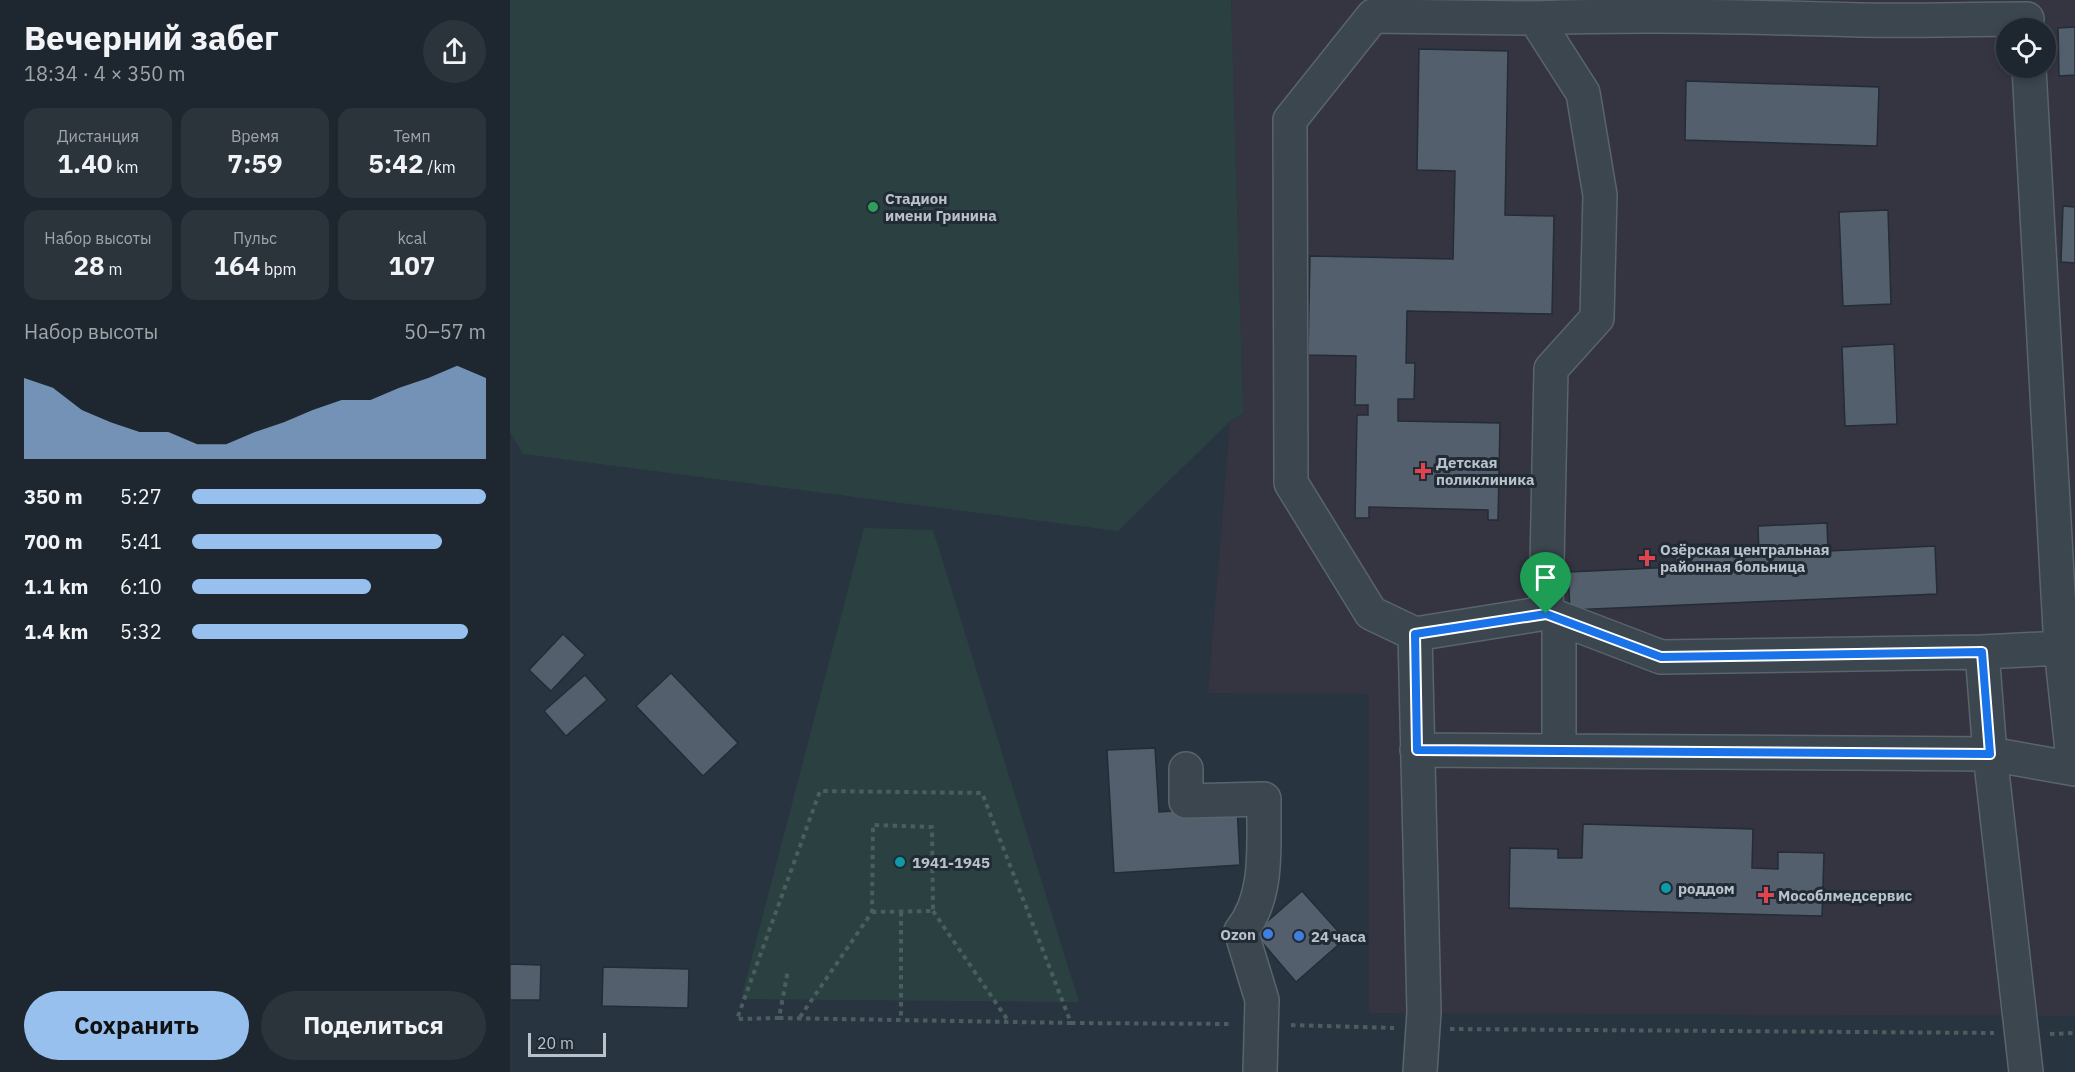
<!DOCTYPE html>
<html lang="ru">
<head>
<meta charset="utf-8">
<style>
	:root { --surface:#1e272f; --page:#2b333b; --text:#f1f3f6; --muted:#a1a5aa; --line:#3c444b; --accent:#98c0ef }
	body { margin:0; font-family:"IBM Plex Sans",sans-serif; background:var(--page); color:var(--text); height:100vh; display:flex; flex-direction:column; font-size:22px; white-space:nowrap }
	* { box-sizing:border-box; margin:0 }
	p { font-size:20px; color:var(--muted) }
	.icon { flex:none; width:33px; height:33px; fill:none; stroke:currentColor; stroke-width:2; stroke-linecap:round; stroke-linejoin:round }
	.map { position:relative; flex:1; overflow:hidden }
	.panel { display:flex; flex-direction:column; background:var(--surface); width:510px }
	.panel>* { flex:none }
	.tools { position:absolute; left:1486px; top:18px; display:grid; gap:12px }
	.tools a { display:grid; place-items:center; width:60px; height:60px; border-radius:50%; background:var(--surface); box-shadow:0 3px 9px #0003,0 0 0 2px var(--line); font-size:30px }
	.scale { position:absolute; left:18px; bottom:15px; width:78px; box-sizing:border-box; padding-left:6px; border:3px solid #b9c1ca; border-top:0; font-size:16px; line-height:21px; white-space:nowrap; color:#b9c1ca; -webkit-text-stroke:4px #212b35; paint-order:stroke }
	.pin { position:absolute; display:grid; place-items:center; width:51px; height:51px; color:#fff; margin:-62px -26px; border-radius:50% 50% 50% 0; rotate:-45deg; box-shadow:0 0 6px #0007 }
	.pin .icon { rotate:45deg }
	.round { display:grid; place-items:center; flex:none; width:63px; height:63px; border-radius:32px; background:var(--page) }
	.headline { display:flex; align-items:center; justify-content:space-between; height:102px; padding:0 24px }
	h1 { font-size:33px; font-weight:700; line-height:45px }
	.metrics { display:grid; grid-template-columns:repeat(3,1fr); gap:9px; height:102px; padding:6px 24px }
	.metrics div { display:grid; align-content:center; border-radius:15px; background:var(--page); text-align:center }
	.metrics b { font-size:26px; font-weight:700 }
	.metrics small { font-size:16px; font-weight:400 }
	.metrics p { font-size:16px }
	.chart { height:168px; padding:12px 24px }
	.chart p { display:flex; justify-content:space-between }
	.chart svg { width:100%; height:108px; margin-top:6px; fill:var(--accent); opacity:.7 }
	.button { display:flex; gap:12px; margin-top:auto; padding:12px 24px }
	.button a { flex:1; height:69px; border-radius:36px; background:var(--accent); color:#111; font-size:24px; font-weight:700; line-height:69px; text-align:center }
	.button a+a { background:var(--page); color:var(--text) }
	ul { padding:0 24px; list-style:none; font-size:20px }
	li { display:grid; grid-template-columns:96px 72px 1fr; align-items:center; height:45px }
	li i { height:15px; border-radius:8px; background:var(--accent) }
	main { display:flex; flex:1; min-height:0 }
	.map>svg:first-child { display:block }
	.medical { fill:#353441; fill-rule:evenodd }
	.green { fill:#2b4141 }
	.building { fill:#545f6d; stroke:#232d37; stroke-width:1.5 }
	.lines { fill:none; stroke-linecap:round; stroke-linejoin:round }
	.minor-casing { stroke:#5a646d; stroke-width:36 }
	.path { stroke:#4b5e5f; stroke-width:4; stroke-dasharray:4.5 4.5; stroke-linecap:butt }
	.minor { stroke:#3c464f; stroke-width:33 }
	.route-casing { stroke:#fff; stroke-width:12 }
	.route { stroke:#1a73e8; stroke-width:8 }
	.leisure-dot { fill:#2e9e5b; stroke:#212b35; stroke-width:2 }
	.health-dot { fill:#e0444e; stroke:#212b35; stroke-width:2 }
	.culture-dot { fill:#0f9aa8; stroke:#212b35; stroke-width:2 }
	.shop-dot { fill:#3f7fe0; stroke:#212b35; stroke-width:2 }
	.labels { text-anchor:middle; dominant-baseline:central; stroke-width:6; stroke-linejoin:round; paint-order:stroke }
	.poi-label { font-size:15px; font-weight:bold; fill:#b9c1ca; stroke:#212b35; text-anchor:start }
</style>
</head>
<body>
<main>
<section class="panel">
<div class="headline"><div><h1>Вечерний забег</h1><p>18:34 · 4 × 350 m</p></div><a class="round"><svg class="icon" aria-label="share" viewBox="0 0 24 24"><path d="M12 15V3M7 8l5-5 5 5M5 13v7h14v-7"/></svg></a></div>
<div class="metrics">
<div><p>Дистанция</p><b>1.40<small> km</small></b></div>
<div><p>Время</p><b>7:59</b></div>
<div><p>Темп</p><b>5:42<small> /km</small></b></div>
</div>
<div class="metrics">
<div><p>Набор высоты</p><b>28<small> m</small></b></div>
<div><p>Пульс</p><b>164<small> bpm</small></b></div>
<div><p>kcal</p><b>107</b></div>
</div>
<div class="chart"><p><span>Набор высоты</span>50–57 m</p>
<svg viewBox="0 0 160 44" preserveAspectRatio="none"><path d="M0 44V11L10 15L20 24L30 29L40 33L50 33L60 38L70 38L80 33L90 29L100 24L110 20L120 20L130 15L140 11L150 6L160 11V44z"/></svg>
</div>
<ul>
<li><b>350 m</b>5:27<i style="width:100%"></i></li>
<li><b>700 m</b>5:41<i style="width:85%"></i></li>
<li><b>1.1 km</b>6:10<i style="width:61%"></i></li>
<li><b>1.4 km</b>5:32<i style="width:94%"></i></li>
</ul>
<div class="button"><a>Сохранить</a><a>Поделиться</a></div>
</section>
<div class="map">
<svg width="1565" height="1072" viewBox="0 0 1565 1072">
	<rect width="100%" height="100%" fill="#28343f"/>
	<path class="medical" d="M721,0h844v1016l-706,-3v-319l-161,-1 22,-271 13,-8zM1497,28h39v40h-39z"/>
	<path class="green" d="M0,0h721l12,414 -14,8 -111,109 -595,-77 -13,-22z
		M354,528l69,2 146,472 -338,-3z"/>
	<path class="building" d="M1565,27v48l-16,1 -1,-48z
		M909,49l89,2 -3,164 49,1 -2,98 -145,-3 -1,52h9l-1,36h-16v22l102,2 -2,97h-10v-10l-119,-3v11h-14l2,-103h11v-10h-13l1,-49 -48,-1 2,-99 143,3 2,-88 -38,-1z
		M1176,81l193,6 -2,59 -192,-6z
		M1553,206l12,1v56l-14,-1z
		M1378,210l3,94 -48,2 -4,-94z
		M1384,344l3,80 -52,2 -3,-79z
		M1317,523l1,28 107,-5 2,48 -367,16 -2,-38 108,-5 -1,-22 37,-1v11l47,-1 -1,-28z
		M53,634l22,21 -34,36 -22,-21z
		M161,673l67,70 -35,33 -67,-70z
		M75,675l22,25 -41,36 -22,-25z
		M645,748l4,64 78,-5 3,58 -126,8 -7,-123z
		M1073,824l170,5 -1,39 26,1v-17l46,1 -2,63 -313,-8 1,-60 48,1v9h24z
		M792,891l43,48 -49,43 -42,-49z
		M0,964l31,1 -1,35h-30z
		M93,967l86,2 -1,39 -86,-2z"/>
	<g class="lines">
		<g class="minor-casing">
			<path id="minor" d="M863,16l162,2 48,75 17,102 -3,123 -46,51 -5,244 -131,21 -44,-21 -80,-130 -1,-363z
				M1025,18c110,-4 218,-1 328,2 54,1 109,-1 164,-1
				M1519,68l32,580 13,121
				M1036,613l115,44 321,-5 79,-4
				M1049,619v132
				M905,634l9,378 -4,60
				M1472,652l8,102 85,15
				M907,750l573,4 36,318
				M676,769v32l78,-2c-1,44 6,96 -23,132l21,69 -2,72"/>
		</g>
		<path class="path" d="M423,911l76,111
			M391,912v108
			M290,1017l72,-105 1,-87 59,2 1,84 -61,1
			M269,1018l292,5 -89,-230 -162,-2 -83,228 42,-1 9,-48
			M561,1023l161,1
			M781,1025l103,3
			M940,1029l544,4
			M1540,1034l25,-1"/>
		<use href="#minor" class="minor"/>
	</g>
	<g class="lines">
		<g class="route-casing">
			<path id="route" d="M1036,614l115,43 321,-5 8,102 -573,-4 -2,-116z"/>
		</g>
		<use href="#route" class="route"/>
	</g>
	<circle class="leisure-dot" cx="363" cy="207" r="6"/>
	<g class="health-dot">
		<path d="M910 462h6v6h6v6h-6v6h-6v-6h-6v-6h6z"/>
		<path d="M1134 549h6v6h6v6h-6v6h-6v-6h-6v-6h6z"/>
		<path d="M1253 886h6v6h6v6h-6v6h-6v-6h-6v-6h6z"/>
	</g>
	<g class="culture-dot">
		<circle cx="390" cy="862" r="6"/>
		<circle cx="1156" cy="888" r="6"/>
	</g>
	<g class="shop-dot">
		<circle cx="758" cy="934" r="6"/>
		<circle cx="789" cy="936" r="6"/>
	</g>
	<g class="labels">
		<g class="poi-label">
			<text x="375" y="198">Стадион<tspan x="375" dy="17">имени Гринина</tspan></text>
			<text x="926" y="462">Детская<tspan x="926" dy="17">поликлиника</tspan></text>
			<text x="1150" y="549">Озёрская центральная<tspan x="1150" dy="17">районная больница</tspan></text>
			<text x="402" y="862">1941-1945</text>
			<text x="1168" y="888">роддом</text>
			<text x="1268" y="895">Мособлмедсервис</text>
			<text x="746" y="934" text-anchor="end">Ozon</text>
			<text x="801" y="936">24 часа</text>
		</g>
	</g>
</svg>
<div class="tools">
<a><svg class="icon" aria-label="locate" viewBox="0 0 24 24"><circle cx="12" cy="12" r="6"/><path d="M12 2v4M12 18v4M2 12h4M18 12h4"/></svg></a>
</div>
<div class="scale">20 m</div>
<div class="pin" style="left:1036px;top:614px;background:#1e9e55"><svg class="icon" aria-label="arrive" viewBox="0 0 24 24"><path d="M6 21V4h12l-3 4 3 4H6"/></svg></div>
</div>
</main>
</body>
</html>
